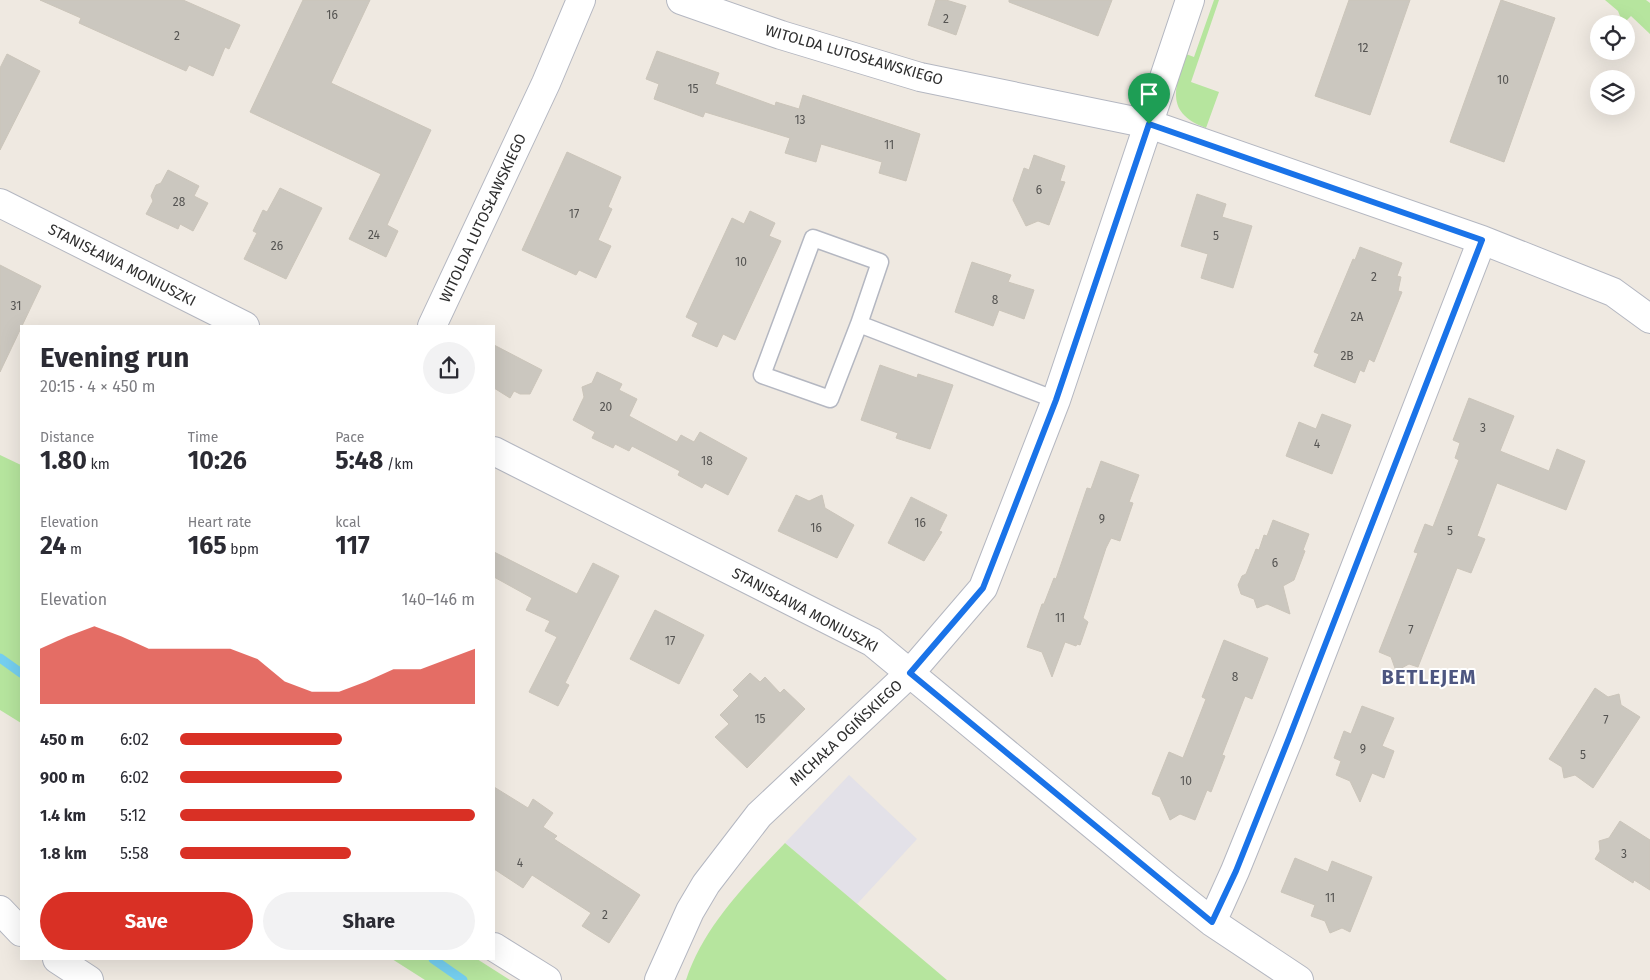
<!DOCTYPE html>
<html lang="en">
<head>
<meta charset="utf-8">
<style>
	:root { --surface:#fff; --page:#f2f2f3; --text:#2b2b33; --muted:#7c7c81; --accent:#d93025 }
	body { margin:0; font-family:"Fira Sans",sans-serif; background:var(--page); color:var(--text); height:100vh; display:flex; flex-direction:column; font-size:19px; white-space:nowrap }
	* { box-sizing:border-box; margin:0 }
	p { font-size:16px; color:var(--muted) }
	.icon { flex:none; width:28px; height:28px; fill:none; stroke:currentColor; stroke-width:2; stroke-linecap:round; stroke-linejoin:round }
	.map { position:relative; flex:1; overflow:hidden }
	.details { position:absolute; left:20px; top:325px; width:475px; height:635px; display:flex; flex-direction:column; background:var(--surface); border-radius:0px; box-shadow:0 5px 20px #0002 }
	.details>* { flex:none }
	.controls { position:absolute; left:1590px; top:15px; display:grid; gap:10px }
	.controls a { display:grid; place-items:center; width:45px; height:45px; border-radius:50%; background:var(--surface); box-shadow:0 5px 20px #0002; font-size:25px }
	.pin { position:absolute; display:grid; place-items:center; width:42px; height:42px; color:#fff; margin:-51px -21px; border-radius:50% 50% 50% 0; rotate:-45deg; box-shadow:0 0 5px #0007 }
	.pin .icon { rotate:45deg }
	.round { display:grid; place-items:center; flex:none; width:52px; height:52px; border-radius:26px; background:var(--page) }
	.headline { display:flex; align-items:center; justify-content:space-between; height:85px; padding:0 20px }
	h1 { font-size:28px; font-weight:700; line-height:38px }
	.metrics { display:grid; grid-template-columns:repeat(3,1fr); gap:8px; height:85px; padding:5px 20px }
	.metrics div { display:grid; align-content:center }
	.metrics b { font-size:25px; font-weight:700 }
	.metrics small { font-size:14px; font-weight:400 }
	.metrics p { font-size:14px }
	.chart { height:140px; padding:10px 20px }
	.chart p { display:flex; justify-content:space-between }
	.chart svg { width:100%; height:90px; margin-top:5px; fill:var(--accent); opacity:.7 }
	.cta { display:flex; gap:10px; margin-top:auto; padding:10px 20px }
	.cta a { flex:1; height:58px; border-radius:30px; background:var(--accent); color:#fff; font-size:20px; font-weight:700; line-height:58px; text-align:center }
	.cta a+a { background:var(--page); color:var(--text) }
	ul { padding:0 20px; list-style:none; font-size:16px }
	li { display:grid; grid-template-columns:80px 60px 1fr; align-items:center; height:38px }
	li i { height:12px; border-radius:6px; background:var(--accent) }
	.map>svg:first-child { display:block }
	.industrial { fill:#e3e1e8 }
	.green { fill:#b6e59e }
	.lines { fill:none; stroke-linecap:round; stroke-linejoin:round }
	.stream { stroke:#75cff0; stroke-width:9 }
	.building { fill:#cbc7bf; stroke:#cbc5ba }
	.lane-casing { stroke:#b4b7c1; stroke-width:19 }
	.street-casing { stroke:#b4b7c1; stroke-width:30 }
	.lane { stroke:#fff; stroke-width:16 }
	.street { stroke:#fff; stroke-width:28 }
	.route-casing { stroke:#fff; stroke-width:10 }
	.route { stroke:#1a73e8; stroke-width:6 }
	.labels { text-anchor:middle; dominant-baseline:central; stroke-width:4; stroke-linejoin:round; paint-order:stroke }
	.number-label { font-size:12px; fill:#555452 }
	.street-label { font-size:15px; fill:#2e2e2e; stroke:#fff }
	.district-label { font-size:20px; font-weight:bold; letter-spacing:1px; fill:#4d5680; stroke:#fff }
</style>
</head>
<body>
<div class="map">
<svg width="1650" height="980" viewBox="0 0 1650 980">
	<rect width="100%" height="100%" fill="#efe9e1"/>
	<path class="industrial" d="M849,775l68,64 -60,65 -72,-61z"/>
	<path class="green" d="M1214,0h5l-28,82 28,10 -13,36c-42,-15 -31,-41 -20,-74l8,3z
		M1605,0h41l4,3v31l-19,-18 -8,8 -5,-13z
		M0,455l21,10v258l-21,-13z
		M785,843l162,137h-261c18,-54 60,-96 99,-137z
		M392,959h85l33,21h-85z"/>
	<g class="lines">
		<path class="stream" d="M0,658l21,15
			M433,959l30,21"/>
	</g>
	<path class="building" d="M40,0h143l57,25 -11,24 -4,-2 -12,29 -24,-11 -3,6 -107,-48 2,-5z
		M303,0h67l-39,83 100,47 -44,95 11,6 -12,26 -37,-18 32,-65 -131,-62z
		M936,0h10l20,6 -10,29 -28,-10z
		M1009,0h103l-14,36 -89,-34z
		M1349,0h61l-40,115 -55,-19z
		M1501,0l54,18 -51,144 -54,-20z
		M657,51l62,22 -4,11 60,22 1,-4 23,7 4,-14 117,39 -14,47 -27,-8 3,-11 -61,-18 -5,18 -31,-9 5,-15 -85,-26 -2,5 -49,-18 5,-15 -13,-5z
		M7,54l33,17 -40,79v-82z
		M567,152l54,25 -13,30 4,2 -14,31 13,6 -15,32 -17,-8 -3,5 -54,-25z
		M1034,155l31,11 -5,15 5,1 -16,43 -11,-4 -12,5 -13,-26 11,-32 5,2z
		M168,170l31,16 -5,10 14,7 -15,28 -13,-7 -2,5 -32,-15 7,-13 -2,-5 5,-11 5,-2z
		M280,188l42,20 -36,71 -42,-20 13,-26 -4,-2 10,-21 4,2z
		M1197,194l29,10 -4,13 30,9 -19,62 -32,-10 7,-24 -27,-8z
		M750,211l25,12 -6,13 12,5 -46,99 -12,-6 -6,13 -25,-11 6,-13 -12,-6 46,-99 12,6z
		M1360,247l42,16 -5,13 4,1 -3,14 4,1 -28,70 -5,-3 -5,13 -4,-2 -5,13 -41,-17 5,-12 -5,-2 39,-93 2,1z
		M972,262l39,13 -3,7 26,8 -10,29 -25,-9 -6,16 -38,-14z
		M0,265l41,21 -41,86z
		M494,345l48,25 -12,24h-10l-6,-3 -4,7 -16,-10z
		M880,365l37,13 1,-4 35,11 -23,64 -34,-11 2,-5 -37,-13z
		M597,372l25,12 -3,6 18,9 -8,17 48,26 4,-7 13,7 6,-10 47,26 -19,37 -23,-12 -3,5 -24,-13 2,-4 -48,-25 -3,5 -14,-7 -2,4 -21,-10 3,-6 -22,-12 11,-23 -2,-10 10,-4z
		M1469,398l45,18 -14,35 49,20 8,-22 28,12 -19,49 -69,-27 -20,53 8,3 -14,34 -14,-5 -39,99 -9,-3 -13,7 -5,-14 -12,-5 39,-99 -4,-1 11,-28 8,3 26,-67 -4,-2 5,-15 -7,-3z
		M1322,414l29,11 -19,49 -46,-18 13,-34 17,7z
		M1101,461l38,14 -10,27 4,1 -13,38 -9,-3 -5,10 -23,70 5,4 -8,23 -3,-1 -1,2 -11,-4 -13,35 -10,-25 -15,-5 15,-43h2l10,-26 2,1 31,-91 4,1z
		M796,495l13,6 13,-6 3,13 29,17 -17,33 -59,-27z
		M911,497l36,18 -8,16 3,1 -18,29 -36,-18z
		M1273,520l36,14 -6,16 2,1 -11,29 -11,6 7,28 -23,-10 -10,4 -3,-9 -13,-5 -3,-9 4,-9 4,-2 10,-25 3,1 5,-15 3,1z
		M494,552l83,42 16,-31 26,13 -54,107 4,2 -11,21 -29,-14 28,-55 -12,-6 5,-10 -24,-11 6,-12 -38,-21z
		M655,610l49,25 -25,49 -49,-25z
		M1224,640l44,18 -16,41 -7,-3 -23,59 3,1 -14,36 -4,-2 -12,30 -15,-6 -10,6 -10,-23 -8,-3 17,-42 14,6 23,-59 -4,-2z
		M750,673l10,9 5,-5 15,16 4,-4 21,20 -58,59 -32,-31 14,-13 -9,-9 19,-19 -6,-6z
		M1595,688l13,9 11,-3 2,11 19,12 -47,71 -18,-13 -11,3 -2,-11 -13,-8z
		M1362,706l32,12 -12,28 12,5 -10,27 -12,-5 -12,29 -10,-21 -14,-6 5,-14 -7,-3 10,-27 7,3z
		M494,787l34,21 5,-9 20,14 -10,14 14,9 -3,3 86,56 -31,48 -27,-17 9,-13 -59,-38 -9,13 -29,-19z
		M1620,821l30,19v50l-16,-10 -1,3 -38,-24 5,-8 -1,-10 10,-3z
		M1295,858l33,14 4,-11 40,16 -22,55 -8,-4 -12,5 -5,-12 -14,-5 4,-11 -34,-13z"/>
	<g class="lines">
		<g class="lane-casing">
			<path id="lane" d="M859,324l-29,75 -68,-24 51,-137 67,24 -21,62 197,76"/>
		</g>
		<g class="street-casing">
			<path id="street" d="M681,0l100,35 139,42 229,47 333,116 131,52 37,27
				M0,203l245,123
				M432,326l114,-243 35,-83
				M494,451l378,191 296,245 44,35 87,58
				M0,910l21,22
				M1212,922l23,-51 54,-133 193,-498
				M494,947l53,33
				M57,959l32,21
				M659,980l31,-69 16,-27 53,-69 151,-142 73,-85 73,-188 134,-400"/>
		</g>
		<use href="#lane" class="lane"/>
		<use href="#street" class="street"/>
	</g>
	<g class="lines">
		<g class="route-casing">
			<path id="route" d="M1149,124l333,116 -193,498 -53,133 -24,51 -302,-249 73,-85 73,-188z"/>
		</g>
		<use href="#route" class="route"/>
	</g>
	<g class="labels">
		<g class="number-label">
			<text x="332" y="15">16</text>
			<text x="946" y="19">2</text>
			<text x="177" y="36">2</text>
			<text x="1363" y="48">12</text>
			<text x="1503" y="80">10</text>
			<text x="693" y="89">15</text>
			<text x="800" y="120">13</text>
			<text x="889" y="145">11</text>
			<text x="1039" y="190">6</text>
			<text x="179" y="202">28</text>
			<text x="574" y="214">17</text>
			<text x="374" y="235">24</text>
			<text x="1216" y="236">5</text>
			<text x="277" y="246">26</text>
			<text x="741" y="262">10</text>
			<text x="1374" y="277">2</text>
			<text x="995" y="300">8</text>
			<text x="16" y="306">31</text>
			<text x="1357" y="317">2A</text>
			<text x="1347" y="356">2B</text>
			<text x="606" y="407">20</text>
			<text x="1483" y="428">3</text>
			<text x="1317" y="444">4</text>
			<text x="707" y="461">18</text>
			<text x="1102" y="519">9</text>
			<text x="920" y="523">16</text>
			<text x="816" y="528">16</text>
			<text x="1450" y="531">5</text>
			<text x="1275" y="563">6</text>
			<text x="1060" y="618">11</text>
			<text x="1411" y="630">7</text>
			<text x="670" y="641">17</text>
			<text x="1235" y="677">8</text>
			<text x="760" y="719">15</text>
			<text x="1606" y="720">7</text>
			<text x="1363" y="749">9</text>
			<text x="1583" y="755">5</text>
			<text x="1186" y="781">10</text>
			<text x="1624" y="854">3</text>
			<text x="520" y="863">4</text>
			<text x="1330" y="898">11</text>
			<text x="605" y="915">2</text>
		</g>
		<g class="street-label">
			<text transform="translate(854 55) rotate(16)">WITOLDA LUTOSŁAWSKIEGO</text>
			<text transform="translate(483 218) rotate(-65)">WITOLDA LUTOSŁAWSKIEGO</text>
			<text transform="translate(122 265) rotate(27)">STANISŁAWA MONIUSZKI</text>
			<text transform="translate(805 610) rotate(28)">STANISŁAWA MONIUSZKI</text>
			<text transform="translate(846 733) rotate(-43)">MICHAŁA OGIŃSKIEGO</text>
		</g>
		<g class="district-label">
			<text x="1429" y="677">BETLEJEM</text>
		</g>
	</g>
</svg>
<div class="controls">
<a><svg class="icon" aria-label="locate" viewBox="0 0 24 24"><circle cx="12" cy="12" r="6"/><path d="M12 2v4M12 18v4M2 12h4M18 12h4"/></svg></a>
<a><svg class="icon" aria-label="layers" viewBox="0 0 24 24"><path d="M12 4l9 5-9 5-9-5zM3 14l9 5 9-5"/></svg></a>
</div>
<div class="pin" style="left:1149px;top:124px;background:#1e9e55"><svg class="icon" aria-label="arrive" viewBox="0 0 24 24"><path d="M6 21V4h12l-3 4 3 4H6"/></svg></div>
<section class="details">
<div class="headline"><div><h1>Evening run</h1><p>20:15 · 4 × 450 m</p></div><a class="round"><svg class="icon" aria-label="share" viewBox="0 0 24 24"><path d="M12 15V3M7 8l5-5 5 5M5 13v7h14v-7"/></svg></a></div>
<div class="metrics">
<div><p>Distance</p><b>1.80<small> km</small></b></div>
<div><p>Time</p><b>10:26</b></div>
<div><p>Pace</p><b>5:48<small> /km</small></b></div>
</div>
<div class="metrics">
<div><p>Elevation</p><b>24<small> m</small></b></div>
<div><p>Heart rate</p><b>165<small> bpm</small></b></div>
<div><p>kcal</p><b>117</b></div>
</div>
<div class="chart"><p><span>Elevation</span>140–146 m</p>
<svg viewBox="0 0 160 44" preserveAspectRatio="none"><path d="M0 44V17L10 11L20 6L30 11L40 17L50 17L60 17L70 17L80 22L90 33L100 38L110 38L120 33L130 27L140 27L150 22L160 17V44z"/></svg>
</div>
<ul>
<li><b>450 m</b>6:02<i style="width:55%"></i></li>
<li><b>900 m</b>6:02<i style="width:55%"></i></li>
<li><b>1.4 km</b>5:12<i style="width:100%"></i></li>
<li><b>1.8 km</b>5:58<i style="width:58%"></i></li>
</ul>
<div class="cta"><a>Save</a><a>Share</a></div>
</section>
</div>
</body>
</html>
